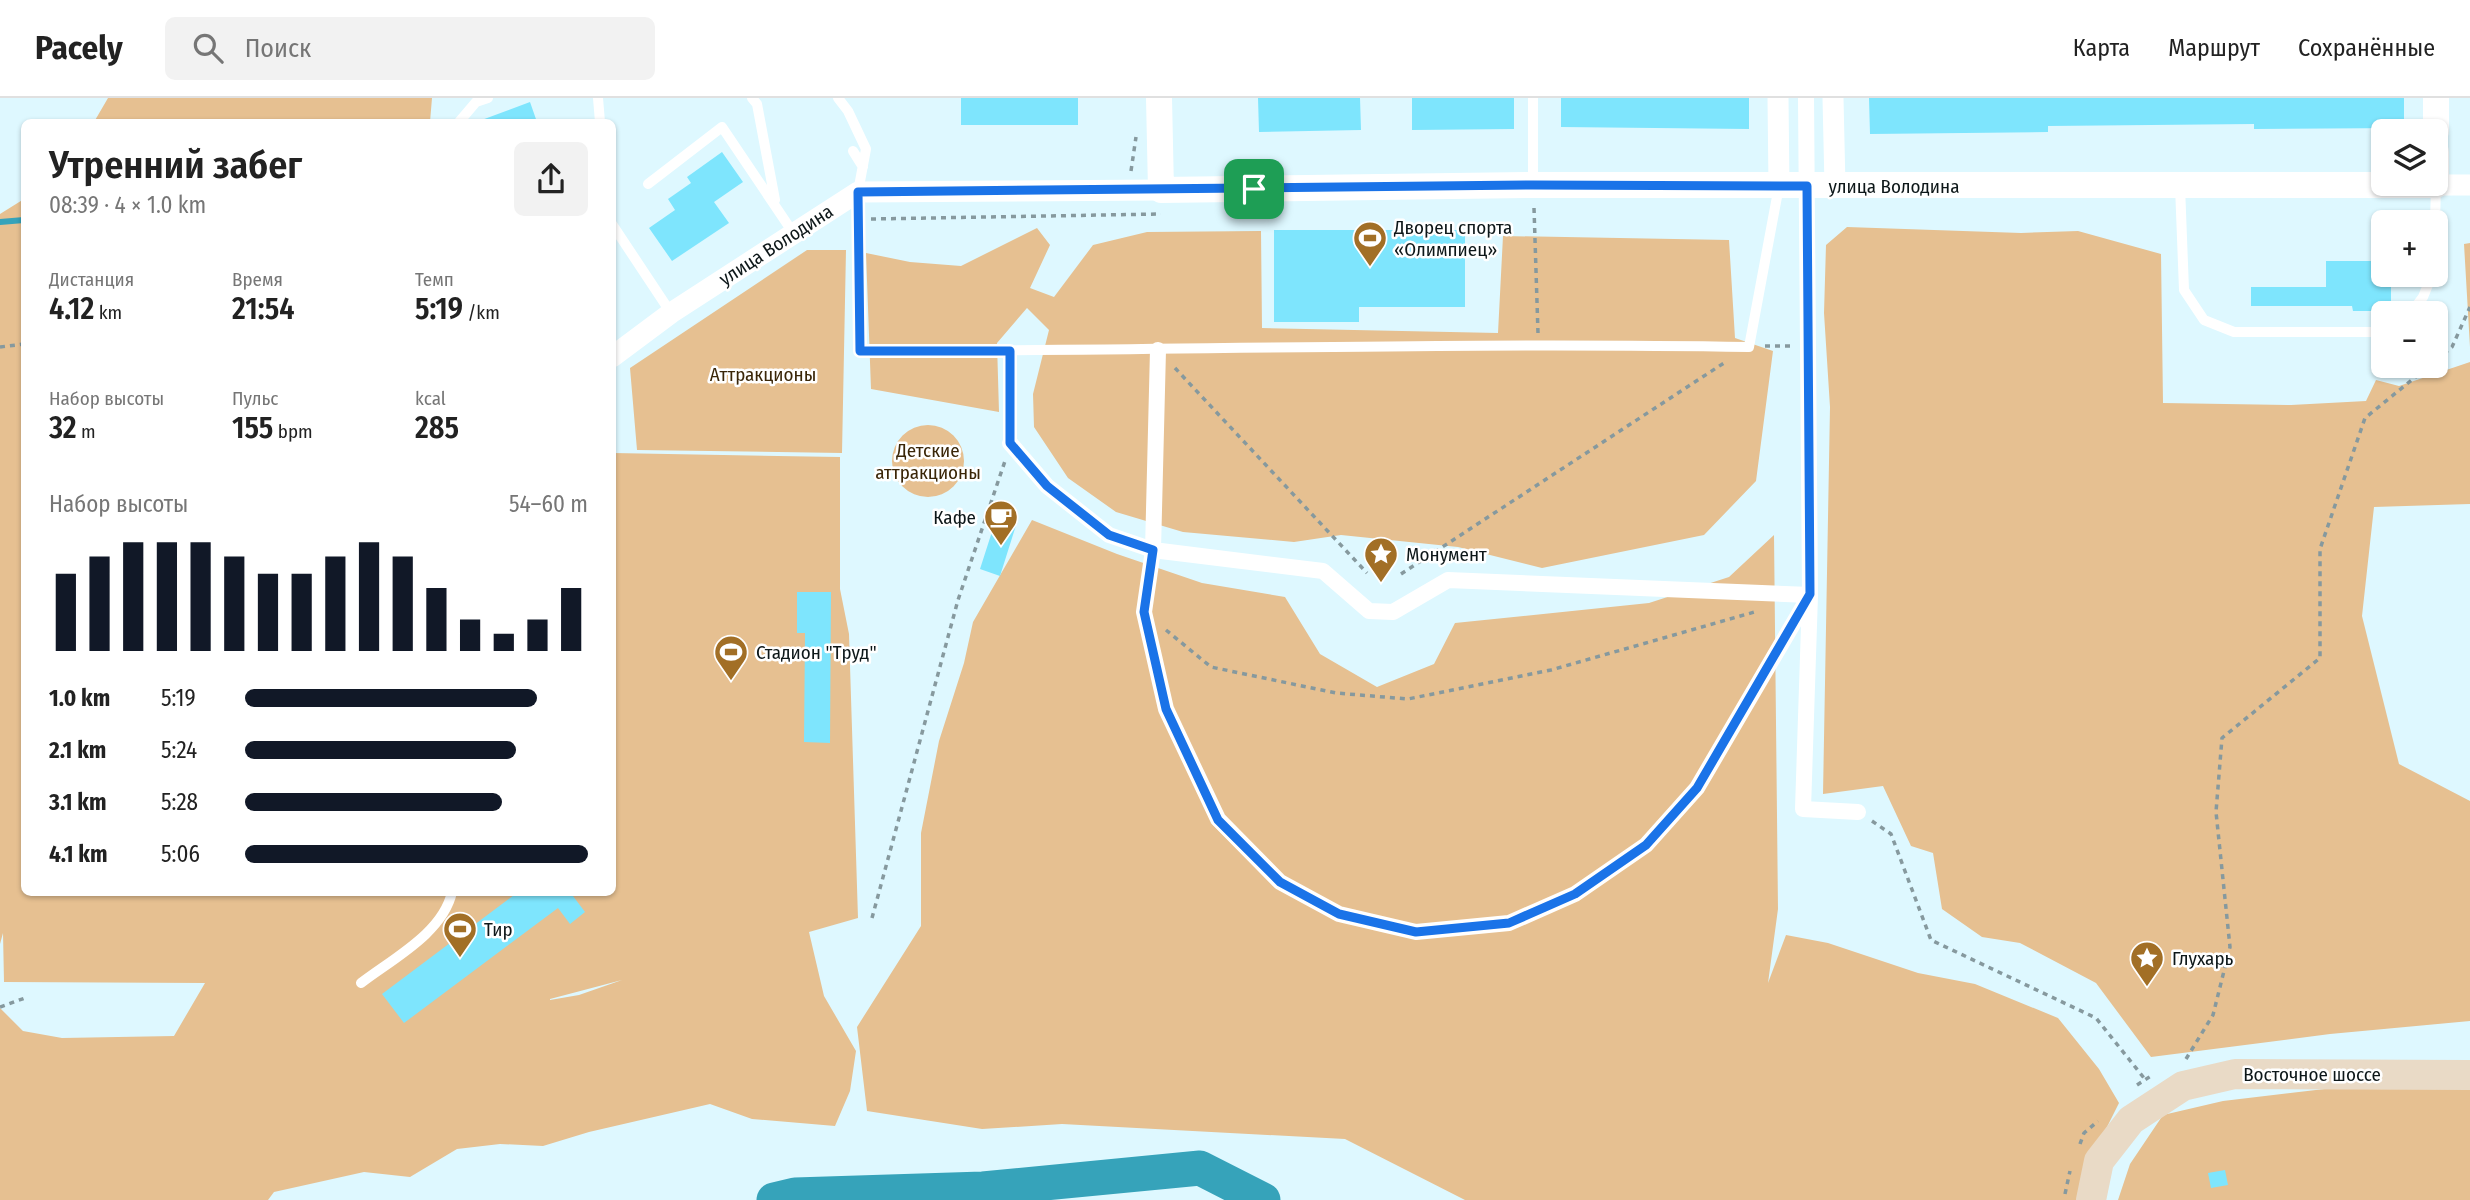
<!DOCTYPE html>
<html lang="ru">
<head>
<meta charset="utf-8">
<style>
	:root { --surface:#fff; --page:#f2f2f2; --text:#222; --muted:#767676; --line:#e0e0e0; --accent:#111827 }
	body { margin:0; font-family:"Fira Sans Condensed",sans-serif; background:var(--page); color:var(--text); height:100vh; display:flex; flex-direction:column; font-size:26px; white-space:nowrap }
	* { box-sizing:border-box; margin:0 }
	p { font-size:23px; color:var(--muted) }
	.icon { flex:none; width:38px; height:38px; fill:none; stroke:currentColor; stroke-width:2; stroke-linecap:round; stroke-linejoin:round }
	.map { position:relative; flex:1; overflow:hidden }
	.side { position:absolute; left:21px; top:21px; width:595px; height:777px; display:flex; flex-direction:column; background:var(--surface); border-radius:10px; box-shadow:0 2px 5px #0004 }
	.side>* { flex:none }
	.controls { position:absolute; left:2371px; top:21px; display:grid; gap:14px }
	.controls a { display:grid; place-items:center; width:77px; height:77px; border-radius:10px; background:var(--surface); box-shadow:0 2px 5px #0004; font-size:35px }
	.pin { position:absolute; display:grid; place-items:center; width:60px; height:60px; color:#fff; margin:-30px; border-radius:14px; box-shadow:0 4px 10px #0006 }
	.round { display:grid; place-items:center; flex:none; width:74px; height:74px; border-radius:10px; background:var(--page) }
	.head { display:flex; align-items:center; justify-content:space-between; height:119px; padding:0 28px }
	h1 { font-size:38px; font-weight:600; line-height:52px }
	.figures { display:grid; grid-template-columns:repeat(3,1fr); gap:10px; height:119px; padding:7px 28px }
	.figures div { display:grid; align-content:center }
	.figures b { font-size:30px; font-weight:600 }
	.figures small { font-size:19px; font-weight:400 }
	.figures p { font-size:19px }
	.chart { height:196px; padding:14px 28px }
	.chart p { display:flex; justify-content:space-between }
	.chart svg { width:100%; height:126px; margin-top:7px; stroke:var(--accent); stroke-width:6 }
	ul { padding:0 28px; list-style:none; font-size:23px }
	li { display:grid; grid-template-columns:112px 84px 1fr; align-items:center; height:52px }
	li i { height:18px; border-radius:9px; background:var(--accent) }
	header { display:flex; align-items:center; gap:42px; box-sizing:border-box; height:98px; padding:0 35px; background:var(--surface); border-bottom:2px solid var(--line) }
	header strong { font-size:33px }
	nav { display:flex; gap:38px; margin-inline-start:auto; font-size:24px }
	.search { width:490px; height:63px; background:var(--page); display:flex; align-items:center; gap:18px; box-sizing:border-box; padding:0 24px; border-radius:10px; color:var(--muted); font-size:26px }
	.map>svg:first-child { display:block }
	.green { fill:#e6c091; fill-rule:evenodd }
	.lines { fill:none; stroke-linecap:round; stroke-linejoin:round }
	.stream { stroke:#36a3ba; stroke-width:6 }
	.river { stroke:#36a3ba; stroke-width:35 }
	.building { fill:#7ee5fd }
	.path { stroke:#86999e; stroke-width:3.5; stroke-dasharray:5 5; stroke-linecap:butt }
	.service { stroke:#fff; stroke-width:10 }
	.pedestrian { stroke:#fff; stroke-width:16 }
	.minor { stroke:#fff; stroke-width:21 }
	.tertiary { stroke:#fff; stroke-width:26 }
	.secondary { stroke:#e9dac6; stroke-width:30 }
	.route-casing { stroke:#fff; stroke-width:14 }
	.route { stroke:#1a73e8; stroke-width:9 }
	.labels { text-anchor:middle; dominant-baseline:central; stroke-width:5; stroke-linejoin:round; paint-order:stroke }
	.street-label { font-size:19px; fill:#0d1719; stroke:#fff }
	.poi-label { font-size:19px; fill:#0d1719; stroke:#fff; text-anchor:start }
	.park-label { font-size:19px; fill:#3a2608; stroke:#fff }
</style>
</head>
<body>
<header>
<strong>Pacely</strong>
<div class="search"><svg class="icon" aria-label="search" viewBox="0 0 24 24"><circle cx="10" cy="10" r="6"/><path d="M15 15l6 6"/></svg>Поиск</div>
<nav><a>Карта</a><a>Маршрут</a><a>Сохранённые</a></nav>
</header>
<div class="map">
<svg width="2470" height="1102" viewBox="0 0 2470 1102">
	<rect width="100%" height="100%" fill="#def8ff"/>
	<path class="green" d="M108,0h324l-2,24h-336z
		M24,101v693h588l1,-439 227,4v132l9,45 9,284 -49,14 15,64 32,55 -6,40 -15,35 -83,-7 -42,-15 -121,28 -46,14 -43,-2 -43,5 -47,28 -46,-5 -90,20 -6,8h-268v-192l23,23 39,7 112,-2 31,-53 -201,-1 -1,-49 -3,11v-730zM622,882l-43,15 -29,5v-1z
		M1847,129l174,6 57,-2 83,23 2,149 128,2 75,-4 10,-21 23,6 71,-24v142l-96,3 -12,109 37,148 71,37v220l-140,13 -179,23 -55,-74 -76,-40 -38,-6 -40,-28 -9,-56 -22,-7 -28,-60 -60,8 7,-387 -6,-94 2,-68z
		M1037,130l13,17 -20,43 24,9 39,-52 54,-13 114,-1 1,97 236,5 5,-97 226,4 6,98 38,13 -17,130 -52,54 -162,33 -84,-21 -117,-12 -47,7 -111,-10 -67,-20 -48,-34 -34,-51 -1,-33 16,-64 -22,-22 -30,35 2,69 -128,-23 -5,-136 44,9 51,4z
		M2470,145v104l-6,-103z
		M807,152h39l-4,203 -205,-3 -7,-82z
		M892 363a36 36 0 1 1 72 0a36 36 0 1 1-72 0Z
		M1032,422l85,34 85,29 83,14 35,57 57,33 57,-23 21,-41 194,-20 80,-26 45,-42 4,374 -10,74 18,-48 42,8 90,30 57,11 83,34 41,51 20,34 -17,34 -19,63h-618l-120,-61 -283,-15 -80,5 -115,-18 -10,-84 64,-101v-93l18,-92 25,-78 9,-41z
		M2470,974v128h-352l12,-36 33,-49 60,-14z"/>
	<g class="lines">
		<path class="stream" d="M0,124l24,-2"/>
		<path class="river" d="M774,1102l21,-5 188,-6 217,-21 63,32"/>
	</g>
	<path class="building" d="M961,0h117v27h-117z
		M1258,0h102l1,32 -102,2z
		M1412,0h102v31l-102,1z
		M1561,0h188v31l-188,-2z
		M1869,0h535v30l-150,1v-5l-206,2v6l-178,2z
		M530,4l7,20h-58v-1z
		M722,54l21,30 -29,20 15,21 -57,38 -23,-33 26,-18 -7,-11 23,-16 -4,-6z
		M1274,132h191v77h-106v15h-85z
		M2326,163h58v24h7v16h-13v10h-25l-1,-5h-101v-19h75z
		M998,415l20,6 -18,57 -20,-7z
		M797,494h34l-1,151 -26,-1 1,-109h-8z
		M518,794h61l-6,4 12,16 -15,12 -12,-16 -154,115 -22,-29z
		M2225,1072l3,15 -17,3 -3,-15z"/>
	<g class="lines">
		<path class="path" d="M1131,73l5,-34
			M1534,110l4,125
			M871,121l290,-5
			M1765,248h27
			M0,249l24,-3
			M2436,262l16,-13 18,-40
			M1010,266v62
			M1175,270l192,205
			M1401,476l326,-213
			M1166,532l45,37 125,26 72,6 143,-29 207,-59
			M1872,723l19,13 40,106 165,78 48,60
			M872,820l86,-318 47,-139
			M0,909l25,-9
			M2186,961l27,-44 17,-68 -14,-135 6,-74 98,-80v-109l45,-131 64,-52
			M2137,987l14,-9
			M2080,1046l4,-11 14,-12
			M2065,1096l5,-23"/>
		<path class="service" d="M598,0l2,24
			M752,0l5,6 18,96
			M838,0l10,13 18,38 -8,43 2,159c296,0 592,-9 889,-4l30,-161
			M459,24l17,-20 12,-4
			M853,53l10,16
			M648,86l74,-57 72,107
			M1533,87v-87
			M2180,88l4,104 20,30 30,12h143l7,-3
			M2435,124l1,-35
			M612,126l59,89
			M2411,215l12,-16 9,-22
			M361,885c31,-24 82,-50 91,-91"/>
		<path class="pedestrian" d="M1806,0l4,497 -7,214 55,3
			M1010,345l37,43 62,49 44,15 170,21 46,40 24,1 55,-32 362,15 -113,193 -51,57 -71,49 -66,29 -93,9 -77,-18 -59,-32 -62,-63 -52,-110 -22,-97 9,-62 5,-200"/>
		<path class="minor" d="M1778,0l1,88
			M1833,0l2,88
			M2436,87h34
			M612,259l59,-44 187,-121 303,-2"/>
		<path class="tertiary" d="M1159,0l2,92 372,-5h903v-33
			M2436,0v33"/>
		<path class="secondary" d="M2091,1102l8,-39 32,-41 52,-34 52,-12 235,1"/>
	</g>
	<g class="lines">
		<g class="route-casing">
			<path id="route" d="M1533,87l274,1 3,408 -113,194 -51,57 -71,49 -66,29 -93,9 -77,-18 -59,-32 -62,-62 -52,-111 -22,-97 9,-62 -44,-15 -62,-49 -37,-43v-92h-150l-2,-159z"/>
		</g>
		<use href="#route" class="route"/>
	</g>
	<defs>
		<g id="stadium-pin" transform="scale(1.75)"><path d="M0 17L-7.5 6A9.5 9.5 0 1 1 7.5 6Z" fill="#a26f26" stroke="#fff"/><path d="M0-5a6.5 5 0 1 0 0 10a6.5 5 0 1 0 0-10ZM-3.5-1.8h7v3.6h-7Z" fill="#fff"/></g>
		<g id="cafe-pin" transform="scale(1.75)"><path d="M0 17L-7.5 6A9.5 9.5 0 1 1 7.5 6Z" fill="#a26f26" stroke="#fff"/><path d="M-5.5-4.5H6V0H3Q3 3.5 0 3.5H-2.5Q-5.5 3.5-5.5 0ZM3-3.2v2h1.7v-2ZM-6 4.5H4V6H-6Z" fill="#fff"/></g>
		<g id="sight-pin" transform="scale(1.75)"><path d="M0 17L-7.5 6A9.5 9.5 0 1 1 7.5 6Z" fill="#a26f26" stroke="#fff"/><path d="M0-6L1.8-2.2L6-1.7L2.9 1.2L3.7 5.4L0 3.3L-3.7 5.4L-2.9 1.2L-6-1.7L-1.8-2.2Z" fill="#fff"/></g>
	</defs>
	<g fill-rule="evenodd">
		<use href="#stadium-pin" x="1370" y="140"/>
		<use href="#cafe-pin" x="1001" y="419"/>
		<use href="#sight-pin" x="1381" y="456"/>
		<use href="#stadium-pin" x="731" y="554"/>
		<use href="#stadium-pin" x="460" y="831"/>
		<use href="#sight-pin" x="2147" y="860"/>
	</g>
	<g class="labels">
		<g class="street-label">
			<text x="1894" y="88">улица Володина</text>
			<text transform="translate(776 147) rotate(-33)">улица Володина</text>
			<text x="2312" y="976">Восточное шоссе</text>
		</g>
		<g class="poi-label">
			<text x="1394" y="129">Дворец спорта<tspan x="1394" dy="22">«Олимпиец»</tspan></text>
			<text x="976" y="419" text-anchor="end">Кафе</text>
			<text x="1406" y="456">Монумент</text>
			<text x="756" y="554">Стадион "Труд"</text>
			<text x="484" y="831">Тир</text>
			<text x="2172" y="860">Глухарь</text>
		</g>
		<g class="park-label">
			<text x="763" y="276">Аттракционы</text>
			<text x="928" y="352">Детские<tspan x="928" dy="22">аттракционы</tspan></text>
		</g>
	</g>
</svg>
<div class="controls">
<a><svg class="icon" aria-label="layers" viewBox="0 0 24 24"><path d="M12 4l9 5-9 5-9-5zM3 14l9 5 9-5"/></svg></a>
<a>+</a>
<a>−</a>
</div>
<div class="pin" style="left:1254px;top:91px;background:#1e9e55"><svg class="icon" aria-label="arrive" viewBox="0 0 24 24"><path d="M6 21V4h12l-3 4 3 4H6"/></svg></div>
<section class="side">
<div class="head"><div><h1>Утренний забег</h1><p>08:39 · 4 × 1.0 km</p></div><a class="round"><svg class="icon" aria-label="share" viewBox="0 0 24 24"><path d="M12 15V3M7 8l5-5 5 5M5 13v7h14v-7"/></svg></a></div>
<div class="figures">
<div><p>Дистанция</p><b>4.12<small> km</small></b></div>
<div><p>Время</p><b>21:54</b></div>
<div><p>Темп</p><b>5:19<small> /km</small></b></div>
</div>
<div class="figures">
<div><p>Набор высоты</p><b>32<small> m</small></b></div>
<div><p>Пульс</p><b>155<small> bpm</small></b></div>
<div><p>kcal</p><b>285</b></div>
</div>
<div class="chart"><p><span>Набор высоты</span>54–60 m</p>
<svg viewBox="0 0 160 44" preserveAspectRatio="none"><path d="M5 44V17M15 44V11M25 44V6M35 44V6M45 44V6M55 44V11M65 44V17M75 44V17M85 44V11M95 44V6M105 44V11M115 44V22M125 44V33M135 44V38M145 44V33M155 44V22"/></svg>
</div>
<ul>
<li><b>1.0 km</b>5:19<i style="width:85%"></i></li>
<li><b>2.1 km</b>5:24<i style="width:79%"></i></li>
<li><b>3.1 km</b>5:28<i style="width:75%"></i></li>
<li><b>4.1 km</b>5:06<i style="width:100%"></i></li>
</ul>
</section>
</div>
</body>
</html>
